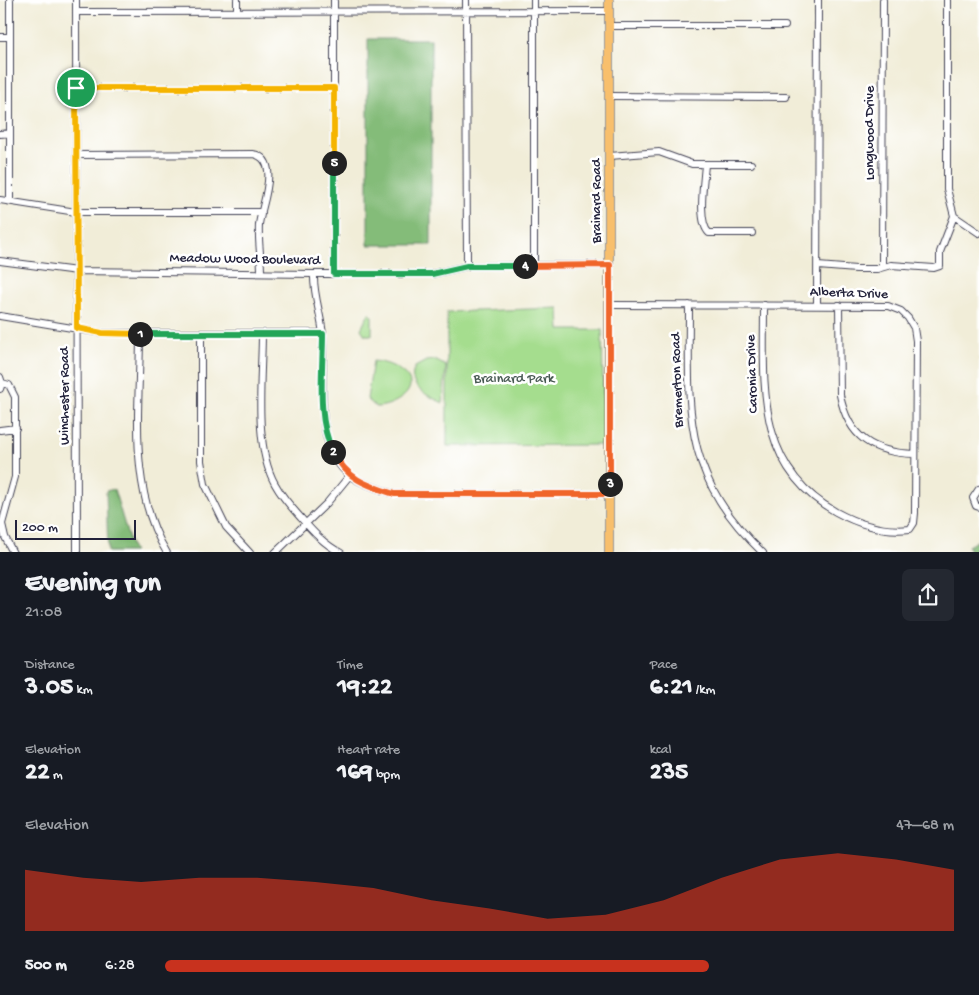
<!DOCTYPE html>
<html lang="en">
<head>
<meta charset="utf-8">
<style>
	:root { --surface:#171b24; --page:#242831; --text:#f1f3f6; --muted:#9ea1a6; --accent:#c8321e }
	body { margin:0; font-family:"Gochi Hand",sans-serif; background:var(--page); color:var(--text); height:100vh; display:flex; flex-direction:column; font-size:19px; white-space:nowrap }
	* { box-sizing:border-box; margin:0 }
	p { font-size:16px; color:var(--muted) }
	.icon { flex:none; width:28px; height:28px; fill:none; stroke:currentColor; stroke-width:2; stroke-linecap:round; stroke-linejoin:round }
	.map { position:relative; height:552px; overflow:hidden }
	.panel { display:flex; flex-direction:column; background:var(--surface); flex:1 }
	.panel>* { flex:none }
	.scale { position:absolute; left:15px; bottom:12px; width:121px; box-sizing:border-box; padding-left:5px; border:2px solid #22223b; border-top:0; font-size:14px; line-height:18px; white-space:nowrap; color:#22223b; -webkit-text-stroke:4px #fff; paint-order:stroke }
	.pin { position:absolute; display:grid; place-items:center; width:42px; height:42px; color:#fff; margin:-21px; border:2px solid #fff; border-radius:50%; box-shadow:0 1px 5px #0007 }
	.km { position:absolute; width:25px; height:25px; margin:-12px; border-radius:50%; background:#222; color:#fff; font-size:14px; line-height:25px; text-align:center }
	.round { display:grid; place-items:center; flex:none; width:52px; height:52px; border-radius:8px; background:var(--page) }
	.summary { display:flex; align-items:center; justify-content:space-between; height:85px; padding:0 25px }
	h1 { font-size:28px; font-weight:800; line-height:38px }
	.stats { display:grid; grid-template-columns:repeat(3,1fr); gap:8px; height:85px; padding:5px 25px }
	.stats div { display:grid; align-content:center }
	.stats b { font-size:25px; font-weight:800 }
	.stats small { font-size:14px; font-weight:400 }
	.stats p { font-size:14px }
	.chart { height:140px; padding:10px 25px }
	.chart p { display:flex; justify-content:space-between }
	.chart svg { width:100%; height:90px; margin-top:5px; fill:var(--accent); opacity:.7 }
	ul { padding:0 25px; list-style:none; font-size:16px }
	li { display:grid; grid-template-columns:80px 60px 1fr; align-items:center; height:38px }
	li i { height:12px; border-radius:6px; background:var(--accent) }
	.map>svg:first-child { display:block }
	.green { fill:#a5dd8e; stroke:#648064 }
	.forest { fill:#84bc79; stroke:#536f5a }
	.lines { fill:none; stroke-linecap:round; stroke-linejoin:round }
	.minor-casing { stroke:#414053; stroke-width:8 }
	.major-casing { stroke:#414053; stroke-width:9 }
	.minor { stroke:#fff; stroke-width:6 }
	.major { stroke:#f8bf6c; stroke-width:8 }
	.split-1-casing { stroke:#fff; stroke-width:10 }
	.split-2-casing { stroke:#fff; stroke-width:10 }
	.split-3-casing { stroke:#fff; stroke-width:10 }
	.split-4-casing { stroke:#fff; stroke-width:10 }
	.split-5-casing { stroke:#fff; stroke-width:10 }
	.split-6-casing { stroke:#fff; stroke-width:10 }
	.split-1 { stroke:#f5b400; stroke-width:6 }
	.split-2 { stroke:#22a559; stroke-width:6 }
	.split-3 { stroke:#f0652b; stroke-width:6 }
	.split-4 { stroke:#f0652b; stroke-width:6 }
	.split-5 { stroke:#22a559; stroke-width:6 }
	.split-6 { stroke:#f5b400; stroke-width:6 }
	.labels { text-anchor:middle; dominant-baseline:central; stroke-width:5; stroke-linejoin:round; paint-order:stroke }
	.street-label { font-size:14px; fill:#22223b; stroke:#fff }
	.park-label { font-size:14px; fill:#495a54; stroke:#fff }
</style>
</head>
<body>
<div class="map">
<svg width="979" height="553" viewBox="0 0 979 553">
	<rect width="100%" height="100%" fill="#fff"/>
	<filter id="ink" filterUnits="userSpaceOnUse"><feTurbulence type="fractalNoise" baseFrequency=".02" numOctaves="2"/><feDisplacementMap in="SourceGraphic" scale="10" xChannelSelector="R" yChannelSelector="G"/><feConvolveMatrix kernelMatrix="1 2 1 2 8 2 1 2 1" color-interpolation-filters="sRGB"/></filter>
	<filter id="wash" filterUnits="userSpaceOnUse"><feTurbulence type="fractalNoise" baseFrequency=".0096" numOctaves="4" result="noise"/><feDisplacementMap in="SourceGraphic" scale="20" xChannelSelector="R" yChannelSelector="G"/><feGaussianBlur stdDeviation="1.12" result="paint"/><feColorMatrix in="noise" values="0 0 0 0 0 0 0 0 0 0 0 0 0 0 0 0 0 1.4 0 .05"/><feComposite in="paint" operator="in"/></filter>
	<g filter="url(#wash)">
		<rect width="100%" height="100%" fill="#f1edd8"/>
		<path class="green" d="M559,308l1,22h42l2,115 -157,1v-134z
			M369,313l3,3v19h-7l-4,-6z
			M435,360l11,6 -3,37c-14,-7 -38,-16 -28,-36l11,-6z
			M373,361c10,1 21,4 29,11 23,17 -9,35 -26,35l-9,-8z"/>
		<path class="forest" d="M368,39h63v206h-63z
			M114,489l17,57 3,6h-26l-2,-61z
			M979,540v12h-9l-2,-6z"/>
	</g>
	<g filter="url(#ink)">
		<g class="lines">
			<g class="minor-casing">
				<path id="minor" d="M10,0v201
					M76,0l1,553
					M237,0v12
					M334,0v274
					M466,0l1,266
					M947,0v189l7,27
					M76,12l533,-1
					M610,26h175
					M0,37h10
					M76,88h258
					M610,96l176,1
					M0,134l10,-1
					M76,155l177,-1c30,5 7,55 6,71 -1,15 2,32 2,47
					M610,156l49,-4 33,12h59
					M705,164c-1,17 -8,58 4,69h43
					M0,200l76,12h186
					M954,216l25,17
					M0,261l77,10 237,3h118l35,-8 143,-1
					M534,266v-266
					M818,266l38,3h21l14,-4 43,3 6,-2v-14l14,-36
					M882,266l1,-266
					M314,274c-1,20 7,40 9,61 2,41 -12,114 29,142 13,8 27,12 42,17h216
					M609,305l279,1 13,5 7,7 6,10 2,13 -1,172 -1,10 -4,6c-25,3 -52,-5 -74,-17 -81,-45 -72,-127 -72,-207
					M689,305c0,104 -9,169 74,248
					M817,305l1,-305
					M839,305l1,90c8,43 34,58 75,59
					M0,316l102,17h221
					M140,333c0,73 -13,155 27,220
					M201,333v128l4,23 21,43 24,26
					M262,333c0,45 -9,111 13,151 7,13 16,23 26,34 12,14 23,26 40,35
					M0,377l2,6 -2,6
					M2,383l7,2 6,12v80l-13,47 3,13 8,16
					M0,430l16,-2
					M979,489l-6,9 3,8 3,1
					M275,553l52,-50 23,-28"/>
			</g>
			<g class="major-casing">
				<path id="major" d="M609,0v553"/>
			</g>
			<use href="#minor" class="minor"/>
			<use href="#major" class="major"/>
		</g>
	</g>
	<g class="lines" filter="url(#ink)">
		<g class="split-1-casing">
			<path id="split-1" d="M76,88l1,240 25,5 38,1"/>
		</g>
		<g class="split-2-casing">
			<path id="split-2" d="M140,334h183c0,37 -7,83 10,118"/>
		</g>
		<g class="split-3-casing">
			<path id="split-3" d="M333,452c15,28 33,33 61,42h216v-10"/>
		</g>
		<g class="split-4-casing">
			<path id="split-4" d="M525,266l85,-1v219"/>
		</g>
		<g class="split-5-casing">
			<path id="split-5" d="M334,163v111h98l35,-8h58"/>
		</g>
		<g class="split-6-casing">
			<path id="split-6" d="M76,88h258v75"/>
		</g>
		<use href="#split-1" class="split-1"/>
		<use href="#split-2" class="split-2"/>
		<use href="#split-3" class="split-3"/>
		<use href="#split-4" class="split-4"/>
		<use href="#split-5" class="split-5"/>
		<use href="#split-6" class="split-6"/>
	</g>
	<g class="labels">
		<g class="street-label">
			<text transform="translate(870 133) rotate(-90)">Longwood Drive</text>
			<text transform="translate(597 201) rotate(-90)">Brainard Road</text>
			<text transform="translate(245 260) rotate(1)">Meadow Wood Boulevard</text>
			<text transform="translate(849 294) rotate(2)">Alberta Drive</text>
			<text transform="translate(753 374) rotate(-92)">Caronia Drive</text>
			<text transform="translate(678 380) rotate(-92)">Bremerton Road</text>
			<text transform="translate(65 396) rotate(-90)">Winchester Road</text>
		</g>
		<g class="park-label">
			<text x="514" y="379">Brainard Park</text>
		</g>
	</g>
</svg>
<div class="scale">200 m</div>
<div class="pin" style="left:76px;top:88px;background:#1e9e55"><svg class="icon" aria-label="arrive" viewBox="0 0 24 24"><path d="M6 21V4h12l-3 4 3 4H6"/></svg></div>
<b class="km" style="left:140px;top:334px">1</b>
<b class="km" style="left:333px;top:452px">2</b>
<b class="km" style="left:610px;top:484px">3</b>
<b class="km" style="left:525px;top:266px">4</b>
<b class="km" style="left:334px;top:163px">5</b>
</div>
<section class="panel">
<div class="summary"><div><h1>Evening run</h1><p>21:08</p></div><a class="round"><svg class="icon" aria-label="share" viewBox="0 0 24 24"><path d="M12 15V3M7 8l5-5 5 5M5 13v7h14v-7"/></svg></a></div>
<div class="stats">
<div><p>Distance</p><b>3.05<small> km</small></b></div>
<div><p>Time</p><b>19:22</b></div>
<div><p>Pace</p><b>6:21<small> /km</small></b></div>
</div>
<div class="stats">
<div><p>Elevation</p><b>22<small> m</small></b></div>
<div><p>Heart rate</p><b>169<small> bpm</small></b></div>
<div><p>kcal</p><b>235</b></div>
</div>
<div class="chart"><p><span>Elevation</span>47–68 m</p>
<svg viewBox="0 0 160 44" preserveAspectRatio="none"><path d="M0 44V14L10 18L20 20L30 18L40 18L50 20L60 23L70 29L80 33L90 38L100 36L110 29L120 18L130 9L140 6L150 9L160 14V44z"/></svg>
</div>
<ul>
<li><b>500 m</b>6:28<i style="width:69%"></i></li>
</ul>
</section>
</body>
</html>
